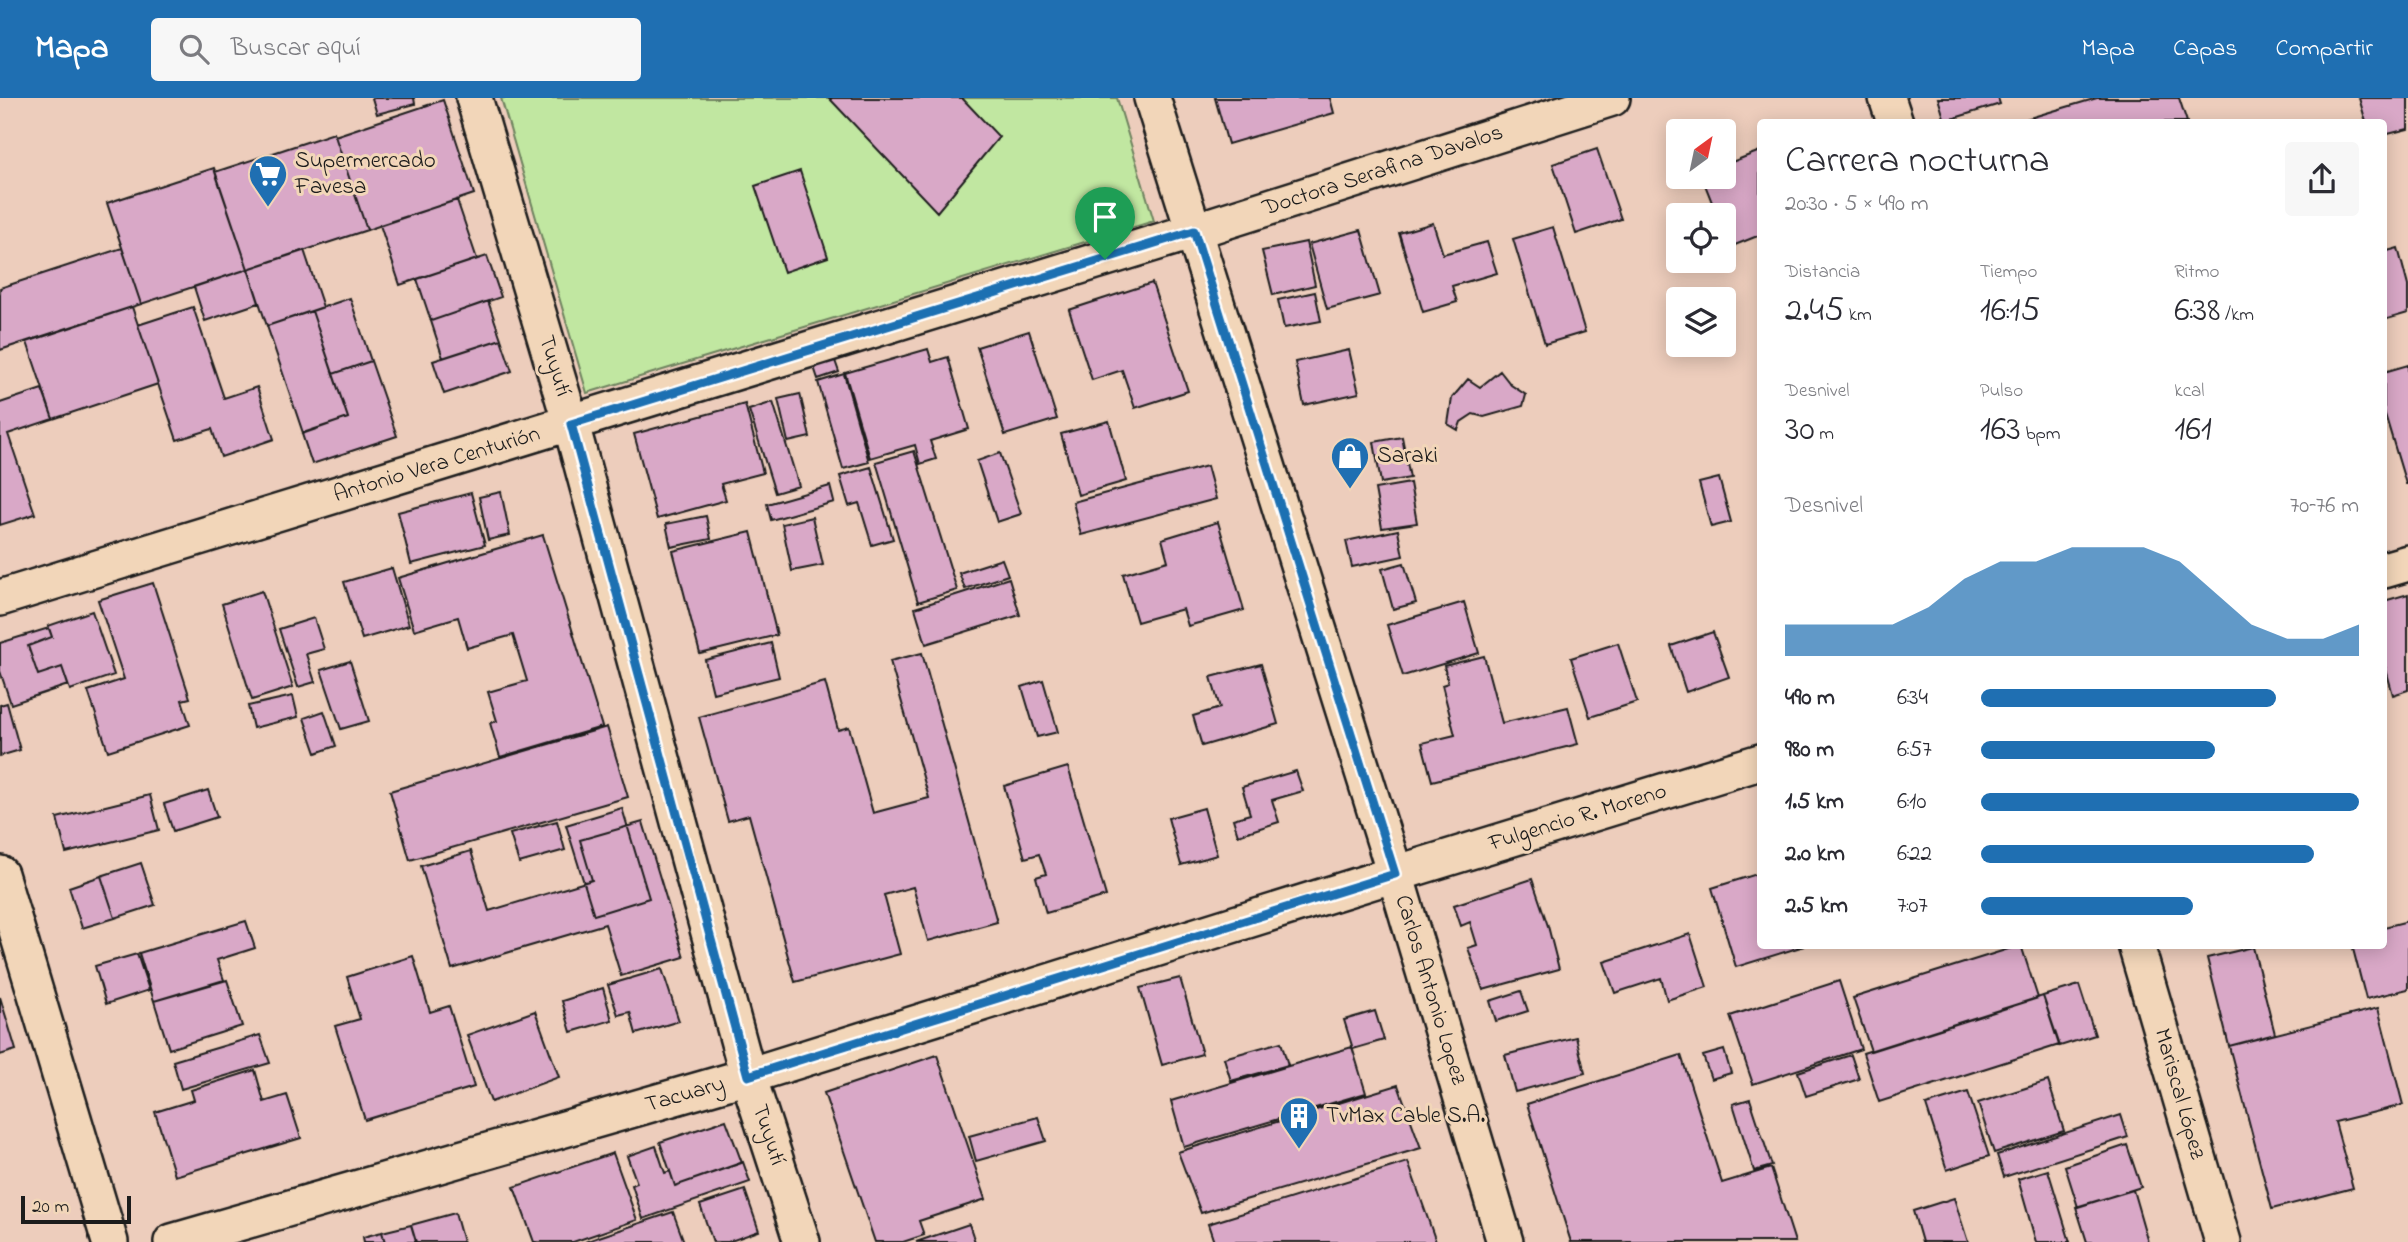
<!DOCTYPE html>
<html lang="es">
<head>
<meta charset="utf-8">
<style>
	:root { --surface:#fff; --page:#f7f7f7; --text:#2b2b33; --muted:#7c7c81; --accent:#1f6fb2 }
	body { margin:0; font-family:"Indie Flower",sans-serif; background:var(--page); color:var(--text); height:100vh; display:flex; flex-direction:column; font-size:26px; white-space:nowrap }
	* { box-sizing:border-box; margin:0 }
	p { font-size:23px; color:var(--muted) }
	.icon { flex:none; width:38px; height:38px; fill:none; stroke:currentColor; stroke-width:2; stroke-linecap:round; stroke-linejoin:round }
	.map { position:relative; flex:1; overflow:hidden }
	.details { position:absolute; left:1757px; top:21px; width:630px; height:830px; display:flex; flex-direction:column; background:var(--surface); border-radius:7px; box-shadow:0 4px 18px #0003 }
	.details>* { flex:none }
	.needle { width:46px; rotate:33deg }
	.fabs { position:absolute; left:1666px; top:21px; display:grid; gap:14px }
	.fabs a { display:grid; place-items:center; width:70px; height:70px; border-radius:7px; background:var(--surface); box-shadow:0 4px 18px #0003; font-size:35px }
	.scale { position:absolute; left:21px; bottom:18px; width:110px; box-sizing:border-box; padding-left:7px; border:4px solid #1c1c1c; border-top:0; font-size:19px; line-height:24px; white-space:nowrap; color:#1c1c1c; -webkit-text-stroke:5px #f2d6b9; paint-order:stroke }
	.pin { position:absolute; display:grid; place-items:center; width:60px; height:60px; color:#fff; margin:-72px -30px; border-radius:50% 50% 50% 0; rotate:-45deg; box-shadow:0 0 7px #0007 }
	.pin .icon { rotate:45deg }
	.round { display:grid; place-items:center; flex:none; width:74px; height:74px; border-radius:7px; background:var(--page) }
	.overview { display:flex; align-items:center; justify-content:space-between; height:119px; padding:0 28px }
	h1 { font-size:38px; font-weight:600; line-height:52px }
	.metrics { display:grid; grid-template-columns:repeat(3,1fr); gap:10px; height:119px; padding:7px 28px }
	.metrics div { display:grid; align-content:center }
	.metrics b { font-size:35px; font-weight:600 }
	.metrics small { font-size:19px; font-weight:400 }
	.metrics p { font-size:19px }
	.chart { height:196px; padding:14px 28px }
	.chart p { display:flex; justify-content:space-between }
	.chart svg { width:100%; height:126px; margin-top:7px; fill:var(--accent); opacity:.7 }
	ul { padding:0 28px; list-style:none; font-size:23px }
	li { display:grid; grid-template-columns:112px 84px 1fr; align-items:center; height:52px }
	li i { height:18px; border-radius:9px; background:var(--accent) }
	header { display:flex; align-items:center; gap:42px; box-sizing:border-box; height:98px; padding:0 35px; background:var(--accent); color:#fff }
	header strong { font-size:33px }
	nav { display:flex; gap:38px; margin-inline-start:auto; font-size:24px }
	.search { width:490px; height:63px; background:var(--page); display:flex; align-items:center; gap:18px; box-sizing:border-box; padding:0 24px; border-radius:7px; color:var(--muted); font-size:26px }
	.map>svg:first-child { display:block }
	.green { fill:#c1e7a1; stroke:#6e825e; stroke-width:2 }
	.building { fill:#d9a8c7; stroke:#1c1c1c; stroke-width:2 }
	.lines { fill:none; stroke-linecap:round; stroke-linejoin:round }
	.minor-casing { stroke:#1c1c1c; stroke-width:40 }
	.minor { stroke:#f2d6b9; stroke-width:35 }
	.route-casing { stroke:#fff; stroke-width:14 }
	.route { stroke:#1f6fb2; stroke-width:9 }
	.labels { text-anchor:middle; dominant-baseline:central; stroke-width:6; stroke-linejoin:round; paint-order:stroke }
	.poi-label { font-size:23px; fill:#1c1c1c; stroke:#f2d6b9; text-anchor:start }
	.street-label { font-size:23px; fill:#1c1c1c; stroke:#f2d6b9 }
</style>
</head>
<body>
<header>
<strong>Mapa</strong>
<div class="search"><svg class="icon" aria-label="search" viewBox="0 0 24 24"><circle cx="10" cy="10" r="6"/><path d="M15 15l6 6"/></svg>Buscar aquí</div>
<nav><a>Mapa</a><a>Capas</a><a>Compartir</a></nav>
</header>
<div class="map">
<svg width="2408" height="1144" viewBox="0 0 2408 1144">
	<rect width="100%" height="100%" fill="#edcdbc"/>
	<filter id="ink" filterUnits="userSpaceOnUse"><feTurbulence type="fractalNoise" baseFrequency=".0143" numOctaves="2"/><feDisplacementMap in="SourceGraphic" scale="14" xChannelSelector="R" yChannelSelector="G"/><feConvolveMatrix kernelMatrix="1 2 1 2 8 2 1 2 1" color-interpolation-filters="sRGB"/></filter>
	<g filter="url(#ink)">
		<path class="green" d="M501,0h616l37,123 -567,172z"/>
		<path class="building" d="M372,0h42l1,6 -38,10z
			M829,0h133l37,39 -62,75z
			M1215,0h115l4,15 -106,31z
			M1938,0h60l2,6 -55,17z
			M2097,0h82l8,24h-171z
			M2359,0h49v31l-24,6v-13h-18z
			M443,2l31,94 -107,36 -32,-94z
			M334,35l33,97 -119,39 -33,-97z
			M1597,51l24,70 -45,15 -23,-70z
			M1760,53v84l-30,12 -6,-15v-17h-7l-15,-38h22v-12z
			M214,70l34,101 -107,35 -34,-101z
			M800,73l28,86 -44,15 -29,-86z
			M457,102l20,59 -77,26 -20,-60z
			M1433,125l10,31 44,-12 10,31 -45,13 5,16 -34,10 -24,-79z
			M1553,129l32,105 -40,12 -32,-105z
			M1361,132l19,65 -53,14 -18,-65z
			M1306,144l9,43 -42,10 -11,-44z
			M122,150l19,56 -141,46v-62z
			M2398,150l10,38v27l-24,7v-68z
			M304,152l19,57 -56,19 -19,-57z
			M487,158l14,41 -70,24 -14,-42z
			M248,171l11,34 -54,18 -11,-34z
			M1152,185l36,108 -53,17 -13,-38 -30,10 -23,-70z
			M1315,194l6,29 -37,7 -6,-28z
			M350,200l21,63 -38,13 -21,-63z
			M488,203l13,38 -58,19 -12,-37z
			M132,209l26,77 -105,35 -26,-77z
			M193,209l31,91 33,-11 17,52 -53,18 -9,-28 -35,11 -39,-115z
			M312,213l36,107 -45,15 -36,-107z
			M1029,233l28,88 -52,16 -28,-88z
			M501,241l11,32 -68,23 -11,-33z
			M928,251l4,13 16,-5 21,72 -39,12 6,18 -16,5 -5,-19 -45,13 -25,-85z
			M1349,252l10,43 -55,12 -9,-43z
			M833,257l6,17 -21,7 -6,-18z
			M371,263l26,75 -85,28 -10,-30 46,-16 -15,-44z
			M2408,267v119h-2l-22,-73v-39z
			M1500,273l11,14 15,10 -3,11 -39,11 -11,-3 -12,8 -3,8 -10,-6 4,-26 16,-19 12,8z
			M844,276l25,88 -26,7 -25,-87z
			M42,291l11,30 -45,15 27,80 -35,11v-122z
			M800,296l10,43 -22,5 -10,-43z
			M773,304l26,84 -24,7 -26,-83z
			M745,306l18,69 -42,11 5,16 -69,19 -23,-85z
			M1109,323l17,60 -48,14 -17,-61z
			M1402,339l8,41 -29,5 -7,-41z
			M914,353l43,139 -39,12 -42,-140z
			M1000,355l21,61 -24,8 -20,-61z
			M1207,368l9,33 -135,36 -8,-33z
			M871,369l22,72 -21,6 -13,-42 -10,3 -9,-30z
			M1719,380l12,44 -20,5 -12,-44z
			M1410,385l7,40 -35,5 -7,-39z
			M830,388l4,16 -63,18 -4,-16z
			M501,394l9,43 -22,5 -9,-43z
			M471,395l14,52 -74,19 -13,-52z
			M706,418l5,23 -40,8 -5,-23z
			M812,419l11,48 -31,6 -10,-47z
			M1218,424l26,88 -56,16 -5,-17 -46,13 -14,-48 45,-13 -6,-22z
			M1398,432l5,26 -51,11 -6,-26z
			M751,434l26,103 -77,19 -27,-103z
			M543,437l59,192 -102,30 -10,-34 7,-2 -9,-29 39,-11 -14,-46 -46,13 -9,-31 -44,13 -16,-52z
			M1002,461l6,16 -43,14 -6,-16z
			M1404,465l12,40 -23,6 -11,-40z
			M392,470l17,57 -47,14 -18,-57z
			M1009,480l11,37 -94,29 -11,-36z
			M153,485l37,115 -8,2 8,25 -82,26 -20,-60 36,-12 -26,-79z
			M262,493l31,96 -41,13 -30,-96z
			M2408,496v96l-15,5 -9,-33v-61z
			M1464,504l15,51 -76,23 -16,-51z
			M92,513l22,64 -44,15 -8,-23 -24,8 -10,-29 24,-9 -4,-11z
			M314,520l10,31 -18,5 9,28 -17,5 -19,-58z
			M49,530l3,9 -24,9 10,29 24,-8 6,18 -57,19 -11,-33v-28z
			M1713,534l16,45 -43,15 -15,-46z
			M771,545l8,34 -66,16 -8,-33z
			M1618,545l19,59 -47,15 -19,-59z
			M922,555l75,269 -69,19 -15,-54 -29,8 16,59 -105,28 -46,-167 -21,6 -29,-104 126,-35 13,48 11,-3 24,86 56,-15 -39,-137z
			M1484,558l18,67 66,-16 10,37 -146,37 -10,-38 33,-8 -13,-50 6,-2 -4,-17z
			M350,563l19,60 -28,8 -20,-59z
			M1261,566l17,60 -76,22 -9,-30 27,-8 -9,-31z
			M1043,582l15,52 -21,5 -15,-50z
			M293,598l5,21 -45,11 -5,-22z
			M7,605l13,47 -20,6v-51z
			M324,613l12,35 -20,7 -12,-35z
			M607,629l21,70 -218,63 -20,-69z
			M1068,669l38,129 -60,17 -10,-36 10,-3 -7,-20 -14,4 -21,-72z
			M1296,673l7,20 -31,9 7,22 -41,13 -5,-16 17,-5 -8,-27z
			M208,692l9,27 -44,14 -9,-27z
			M150,697l9,35 -93,23 -9,-35z
			M622,710l27,90 -55,17 -28,-90z
			M1204,710l13,47 -36,10 -13,-47z
			M557,723l8,29 -46,13 -9,-29z
			M643,724l41,135 -63,19 -16,-52 -153,45 -31,-103 50,-15 18,60 103,-31 -12,-40z
			M141,765l14,42 -40,13 -14,-42z
			M1760,775v72l44,1 -68,21 -24,-79z
			M101,778l14,42 -33,10 -13,-41z
			M1532,781l16,47 11,43 -76,21 -15,-42 9,-3 -7,-23 -9,4 -7,-21z
			M246,823l9,27 -38,12 7,20 -70,21 -15,-48z
			M2408,823v68l-42,10 -14,-54h32v-18z
			M1690,836l17,53 -40,13 -6,-22 -46,15 -11,-31z
			M2021,847l17,53 -167,53 -18,-53z
			M2253,849l22,87 -46,12 -22,-88z
			M137,856l12,36 -43,14 -11,-38z
			M413,858l17,56 19,-6 25,81 -109,33 -30,-94 25,-7 -13,-42z
			M662,871l17,52 -43,13 -6,-22 -12,3 -10,-30z
			M1180,880l22,76 -40,11 -22,-77z
			M227,882l15,46 -73,23 -15,-48z
			M1839,883l22,68 -108,35 -23,-68z
			M2079,887l16,50 -35,11 -17,-50z
			M603,890l9,32 -41,12 -9,-31z
			M1521,893l7,20 -32,10 -6,-20z
			M2043,898l16,49 -180,57 -16,-49z
			M0,899l16,53 -16,5z
			M2378,910l25,97 -68,17 18,66 -81,21 -43,-163z
			M535,913l24,66 -68,25 -24,-67z
			M1375,913l9,29 -31,9 -9,-29z
			M260,937l10,28 -89,26 -8,-28z
			M1576,939l9,36 -70,19 -10,-37z
			M1281,944l7,23 -57,16 -7,-23z
			M1352,949l14,46 -182,54 -13,-46z
			M1724,952l7,23 -20,6 -8,-23z
			M937,957l49,144 -67,22 5,14 -21,7h-28l-51,-149z
			M1681,957l41,128 49,-15 24,74h-224l-44,-138z
			M1851,957l8,24 -53,17 -8,-24z
			M255,972l9,32 23,-7 14,43 -126,38 -20,-64 39,-12 -3,-10z
			M2048,983l16,50 -70,22 -16,-50z
			M1398,987l23,63 -220,65 -23,-61z
			M1968,994l21,64 -42,14 -21,-65z
			M1750,1001l22,67 -18,5 -21,-67z
			M2121,1017l7,22 -124,40 -7,-22z
			M1038,1019l8,24 -70,20 -7,-25z
			M726,1022l16,43 -67,23 -15,-44z
			M2127,1047l14,42 -63,20 -13,-41z
			M656,1048l9,27 5,-2 5,15 68,-24 7,20 -107,37 -11,-34 5,-2 -10,-27z
			M613,1055l24,67 -64,22h-39l-20,-55z
			M1408,1064l28,80h-222l-6,-18z
			M2048,1072l22,72h-34l-18,-63z
			M745,1092l14,41 -31,11h-15l-13,-37z
			M2133,1092l15,52h-61l-11,-35z
			M1954,1100l14,44h-46l-9,-31z
			M673,1114l11,30h-99l11,-4z
			M455,1115l8,29h-47l-5,-17z
			M969,1126l6,18h-59z
			M411,1127l5,17h-31l-3,-10z
			M382,1134l3,10h-21l-1,-5z"/>
		<g class="lines">
			<g class="minor-casing">
				<path id="minor" d="M474,0l97,326 177,652 54,166
					M1152,0l243,776 110,368
					M1887,0l8,24
					M2384,472l24,-7
					M0,500l1194,-367 418,-133
					M0,776l110,368
					M2136,847l87,297
					M172,1144l576,-166 647,-202 365,-112"/>
			</g>
			<use href="#minor" class="minor"/>
		</g>
	</g>
	<g class="lines" filter="url(#ink)">
		<g class="route-casing">
			<path id="route" d="M1194,133l201,643 -647,202 -177,-652z"/>
		</g>
		<use href="#route" class="route"/>
	</g>
	<defs>
		<g id="supermarket-pin" transform="scale(2.0125)"><path d="M0 17L-7.5 6A9.5 9.5 0 1 1 7.5 6Z" fill="#1f6fb2" stroke="#f2d6b9"/><path d="M-6-5.5h2.5l.6 2H6L4.5 2H-2.5L-4.4-4H-6ZM-1.5 3.2a1.3 1.3 0 1 0 .1 0ZM3 3.2a1.3 1.3 0 1 0 .1 0Z" fill="#fff"/></g>
		<g id="shop-pin" transform="scale(2.0125)"><path d="M0 17L-7.5 6A9.5 9.5 0 1 1 7.5 6Z" fill="#1f6fb2" stroke="#f2d6b9"/><path d="M-5-2.5h2.3a2.7 3.5 0 0 1 5.4 0H5L5.5 6h-11ZM-1.5-2.5h3a1.5 2.3 0 0 0-3 0Z" fill="#fff"/></g>
		<g id="building-pin" transform="scale(2.0125)"><path d="M0 17L-7.5 6A9.5 9.5 0 1 1 7.5 6Z" fill="#1f6fb2" stroke="#f2d6b9"/><path d="M-4-6H4V6H1V3H-1V6H-4ZM-2.5-4.3h1.7v1.8h-1.7ZM.8-4.3h1.7v1.8H.8ZM-2.5-1h1.7V.8h-1.7ZM.8-1h1.7V.8H.8Z" fill="#fff"/></g>
	</defs>
	<g fill-rule="evenodd">
		<use href="#supermarket-pin" x="268" y="76"/>
		<use href="#shop-pin" x="1350" y="358"/>
		<use href="#building-pin" x="1299" y="1018"/>
	</g>
	<g class="labels">
		<g class="poi-label">
			<text x="295" y="63">Supermercado<tspan x="295" dy="26">Favesa</tspan></text>
			<text x="1377" y="358">Saraki</text>
			<text x="1326" y="1018">TvMax Cable S.A.</text>
		</g>
		<g class="street-label">
			<text transform="translate(1383 73) rotate(-18)">Doctora Serafina Davalos</text>
			<text transform="translate(554 268) rotate(73)">Tuyutí</text>
			<text transform="translate(437 367) rotate(-17)">Antonio Vera Centurión</text>
			<text transform="translate(1578 720) rotate(-17)">Fulgencio R. Moreno</text>
			<text transform="translate(1430 892) rotate(73)">Carlos Antonio Lopez</text>
			<text transform="translate(2179 996) rotate(74)">Mariscal López</text>
			<text transform="translate(685 997) rotate(-16)">Tacuary</text>
			<text transform="translate(768 1037) rotate(72)">Tuyutí</text>
		</g>
	</g>
</svg>
<div class="fabs">
<a><svg class="needle" viewBox="-14 -14 28 28"><path d="M0-13l5 13h-10z" fill="#e53935"/><path d="M0 13l5-13h-10z" fill="#7c7c81"/></svg></a>
<a><svg class="icon" aria-label="locate" viewBox="0 0 24 24"><circle cx="12" cy="12" r="6"/><path d="M12 2v4M12 18v4M2 12h4M18 12h4"/></svg></a>
<a><svg class="icon" aria-label="layers" viewBox="0 0 24 24"><path d="M12 4l9 5-9 5-9-5zM3 14l9 5 9-5"/></svg></a>
</div>
<div class="scale">20 m</div>
<div class="pin" style="left:1105px;top:161px;background:#1e9e55"><svg class="icon" aria-label="arrive" viewBox="0 0 24 24"><path d="M6 21V4h12l-3 4 3 4H6"/></svg></div>
<section class="details">
<div class="overview"><div><h1>Carrera nocturna</h1><p>20:30 · 5 × 490 m</p></div><a class="round"><svg class="icon" aria-label="share" viewBox="0 0 24 24"><path d="M12 15V3M7 8l5-5 5 5M5 13v7h14v-7"/></svg></a></div>
<div class="metrics">
<div><p>Distancia</p><b>2.45<small> km</small></b></div>
<div><p>Tiempo</p><b>16:15</b></div>
<div><p>Ritmo</p><b>6:38<small> /km</small></b></div>
</div>
<div class="metrics">
<div><p>Desnivel</p><b>30<small> m</small></b></div>
<div><p>Pulso</p><b>163<small> bpm</small></b></div>
<div><p>kcal</p><b>161</b></div>
</div>
<div class="chart"><p><span>Desnivel</span>70–76 m</p>
<svg viewBox="0 0 160 44" preserveAspectRatio="none"><path d="M0 44V33L10 33L20 33L30 33L40 27L50 17L60 11L70 11L80 6L90 6L100 6L110 11L120 22L130 33L140 38L150 38L160 33V44z"/></svg>
</div>
<ul>
<li><b>490 m</b>6:34<i style="width:78%"></i></li>
<li><b>980 m</b>6:57<i style="width:62%"></i></li>
<li><b>1.5 km</b>6:10<i style="width:100%"></i></li>
<li><b>2.0 km</b>6:22<i style="width:88%"></i></li>
<li><b>2.5 km</b>7:07<i style="width:56%"></i></li>
</ul>
</section>
</div>
</body>
</html>
